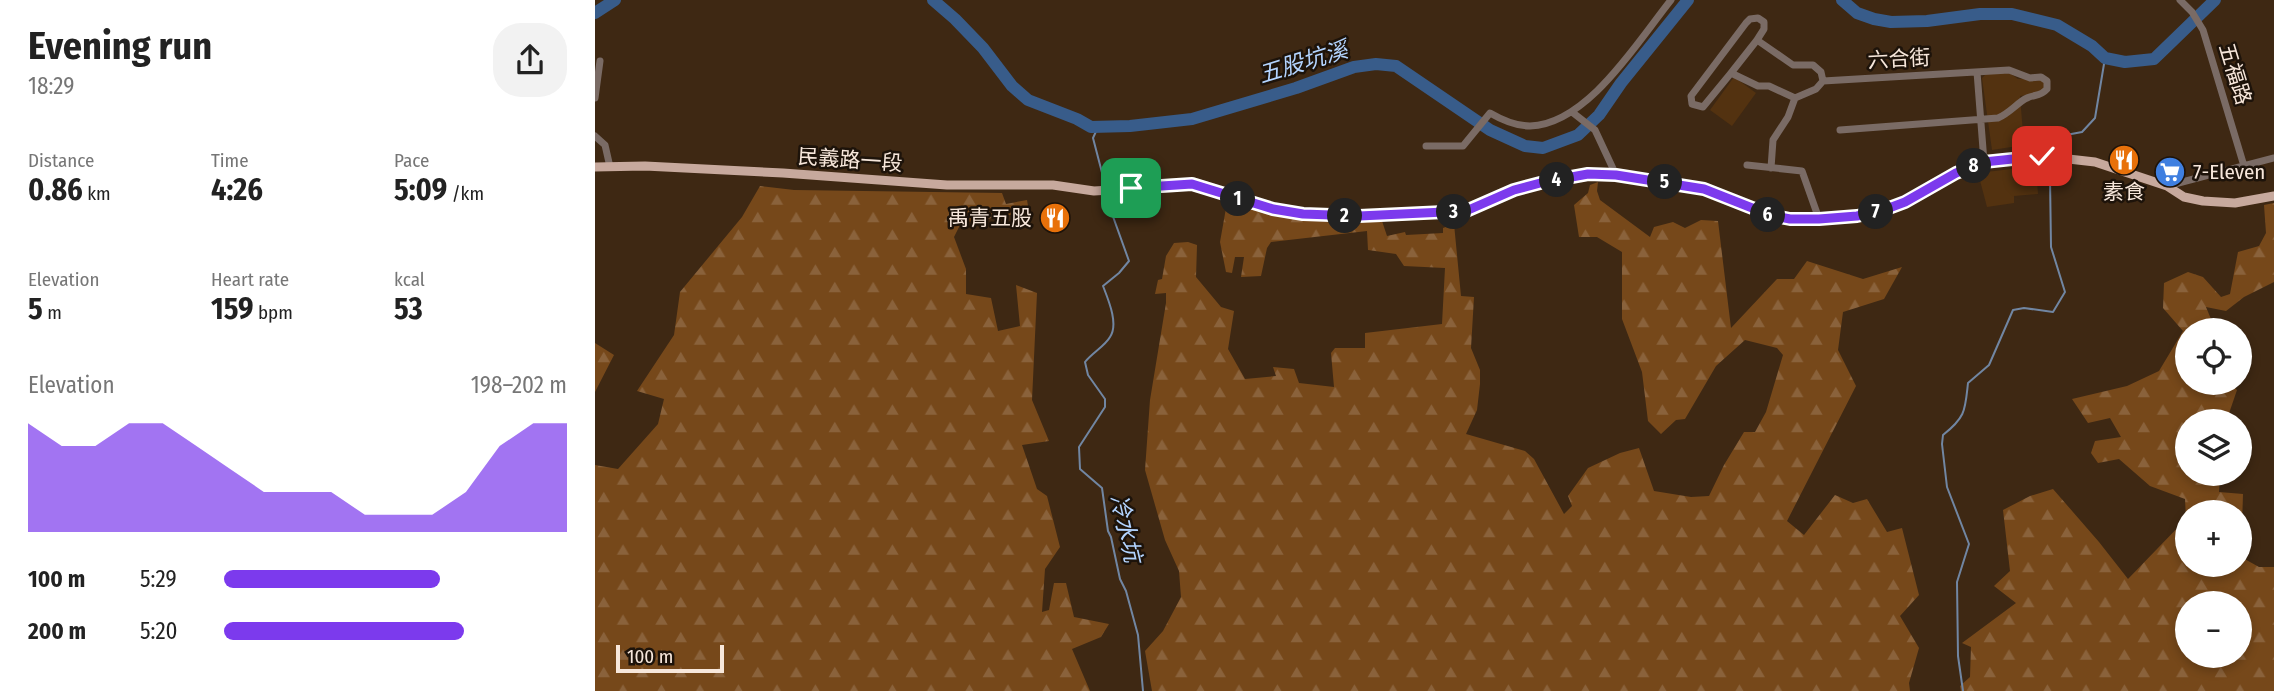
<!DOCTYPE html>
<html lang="en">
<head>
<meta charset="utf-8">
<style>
	:root { --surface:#fff; --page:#f2f2f2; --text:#222; --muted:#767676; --accent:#7c3aed }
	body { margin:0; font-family:"Fira Sans Condensed","Noto Sans TC",sans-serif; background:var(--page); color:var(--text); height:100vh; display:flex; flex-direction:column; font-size:26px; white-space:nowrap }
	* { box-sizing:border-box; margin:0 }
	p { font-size:23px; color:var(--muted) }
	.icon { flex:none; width:38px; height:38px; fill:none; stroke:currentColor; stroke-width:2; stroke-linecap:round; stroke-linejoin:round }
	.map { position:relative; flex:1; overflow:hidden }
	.details { display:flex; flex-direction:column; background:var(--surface); width:595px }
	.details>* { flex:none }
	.buttons { position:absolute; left:1580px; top:318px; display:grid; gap:14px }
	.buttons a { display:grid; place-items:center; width:77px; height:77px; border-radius:50%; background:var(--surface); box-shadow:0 4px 10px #0003; font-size:35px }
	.scale { position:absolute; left:21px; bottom:18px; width:108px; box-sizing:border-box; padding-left:7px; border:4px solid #f7e7db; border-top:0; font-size:19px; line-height:24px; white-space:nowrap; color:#f7e7db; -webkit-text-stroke:5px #1d130a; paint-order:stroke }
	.pin { position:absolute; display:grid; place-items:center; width:60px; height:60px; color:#fff; margin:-30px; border-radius:14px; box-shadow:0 4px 10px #0006 }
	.km { position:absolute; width:35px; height:35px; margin:-18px; border-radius:50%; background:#222; color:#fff; font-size:19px; line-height:35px; text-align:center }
	.round { display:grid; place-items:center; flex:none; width:74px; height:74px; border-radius:28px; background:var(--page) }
	.head { display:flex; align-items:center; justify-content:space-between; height:119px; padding:0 28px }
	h1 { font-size:38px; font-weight:700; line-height:52px }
	.stats { display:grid; grid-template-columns:repeat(3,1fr); gap:10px; height:119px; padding:7px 28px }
	.stats div { display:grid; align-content:center }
	.stats b { font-size:30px; font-weight:700 }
	.stats small { font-size:19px; font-weight:400 }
	.stats p { font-size:19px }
	.chart { height:196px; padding:14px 28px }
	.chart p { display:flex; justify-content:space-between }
	.chart svg { width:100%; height:126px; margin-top:7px; fill:var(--accent); opacity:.7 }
	ul { padding:0 28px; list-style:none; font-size:23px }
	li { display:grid; grid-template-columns:112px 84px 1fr; align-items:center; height:52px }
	li i { height:18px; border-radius:9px; background:var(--accent) }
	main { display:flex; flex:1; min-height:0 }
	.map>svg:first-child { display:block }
	.green { fill:#533210 }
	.forest { fill:url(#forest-firs); fill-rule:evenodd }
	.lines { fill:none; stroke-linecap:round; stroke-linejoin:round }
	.stream { stroke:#7186a2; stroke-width:2 }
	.river { stroke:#385c8a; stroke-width:12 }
	.minor { stroke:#7a6b65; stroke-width:7 }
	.major { stroke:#c7a99d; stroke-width:9 }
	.route-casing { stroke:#fff; stroke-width:14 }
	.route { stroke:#7c3aed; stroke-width:9 }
	.labels { text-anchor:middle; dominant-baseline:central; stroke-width:5; stroke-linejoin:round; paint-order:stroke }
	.street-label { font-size:21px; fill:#f7e7db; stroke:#1d130a }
	.poi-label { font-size:21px; fill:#f7e7db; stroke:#1d130a; text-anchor:start }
	.water-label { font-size:23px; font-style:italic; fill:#b3d4ff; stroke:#1d130a }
</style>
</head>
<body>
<main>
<section class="details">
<div class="head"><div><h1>Evening run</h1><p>18:29</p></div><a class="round"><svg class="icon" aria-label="share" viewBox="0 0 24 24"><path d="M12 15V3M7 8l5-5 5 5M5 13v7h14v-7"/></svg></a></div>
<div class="stats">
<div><p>Distance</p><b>0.86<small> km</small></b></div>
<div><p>Time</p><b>4:26</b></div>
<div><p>Pace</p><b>5:09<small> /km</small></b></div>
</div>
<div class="stats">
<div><p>Elevation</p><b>5<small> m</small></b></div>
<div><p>Heart rate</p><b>159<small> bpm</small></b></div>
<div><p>kcal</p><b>53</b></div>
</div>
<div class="chart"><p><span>Elevation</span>198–202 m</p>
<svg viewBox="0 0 160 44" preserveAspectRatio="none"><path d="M0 44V6L10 14L20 14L30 6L40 6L50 14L60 22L70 30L80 30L90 30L100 38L110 38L120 38L130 30L140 14L150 6L160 6V44z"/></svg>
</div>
<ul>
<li><b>100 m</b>5:29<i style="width:63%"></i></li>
<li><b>200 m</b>5:20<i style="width:70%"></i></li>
</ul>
</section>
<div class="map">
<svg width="1679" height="691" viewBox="0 0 1679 691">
	<defs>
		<pattern id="forest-firs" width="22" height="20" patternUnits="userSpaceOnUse" patternTransform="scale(1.75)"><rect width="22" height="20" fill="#76481a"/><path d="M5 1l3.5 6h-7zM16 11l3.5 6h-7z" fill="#8a623b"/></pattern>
	</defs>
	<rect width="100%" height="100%" fill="#3e2813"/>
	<path class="green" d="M1413,72l10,7 21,-1 5,4 1,6 -5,5 -20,3 4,49 -32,5 -10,-72 5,-5z
		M1139,77l22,16 -24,33 -22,-16z
		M1441,166l2,28 -24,2v7l-27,4 -9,-34z"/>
	<path class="forest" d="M1003,182l-1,9 3,9 50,37 4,-10 19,-5 12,6 16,-8 17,1 13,107 46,-49h17l13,-18 56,18 39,-12 -18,32 -41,13 -5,38 18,36 -69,135 17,14 31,-40 18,8 14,-4 20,33 15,-4 17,67 -19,21 19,32 -10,35 1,8h-758l-7,-40 18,-20 18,-34 -2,-26 -14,-31 -20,-70 5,-70 16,-97v-10l-11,1 3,-14 4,-1 4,-23 8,-13 14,-1 9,3 -1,32 25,30 13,4 -6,38 17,30 31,-3 -3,-9 21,2 5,14 35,4 -3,-34 4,-5h30v-15l77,-9 3,-56 -41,-2 -8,-12 -28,-4 -1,-19 -96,11 -4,6 -6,28 -20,1 3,-20h-9l-3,16 -6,-1 -6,-30 8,-45 43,18 111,6 5,15 18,-4 1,3 37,-2v-5l11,-4 7,72 13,1 -3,51 9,22v14l-3,26 -11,24 59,17 9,8 30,55 8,-8 -4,-10 20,-28 32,-15 19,-5 15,43 37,6 18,-1 15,-31 20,-33h11l11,-20 17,-57 -6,-7 -32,-8 -29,26 -31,53 -9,1 -15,14 -13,-13 -6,-49 -20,-53v-67l-25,-15h-18l-5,-32 14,-12 2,-8z
		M165,186l34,4 208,3 4,11 21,-4 2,12 -68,11 -7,14 12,32v25l25,4 7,33 22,-5 -4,-41 21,8 -5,107 17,41 -27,4 15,44 10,7 13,51 -15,22 -3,43 7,-2 5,-27h12l8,34 35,7 -8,13 -29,12 18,42h-495v-226l23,4 40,-45 6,-25 -27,-8 37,-56 6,-43 62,-75z
		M1679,203v79l-30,15 -18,14 -20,-4 5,12 -8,12h-16v52h43l7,7 -11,32h-39v52h33l-1,18 24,2 -2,63 18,10h15v124h-313l-1,-5 10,-9 1,-30 -9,-4 54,-40 -22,-17 16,-15 -7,-61 27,-14 23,-7 46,53 29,37 58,-60 -1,-20 -35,-13 -31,-27 -21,4 -7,-10 4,-12 26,-4 -11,-19 -22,5 -16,-24 55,-13 32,-15 24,-40 -20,-23 1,-25 24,-11 15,5 18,20 9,-3 8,-42 21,-6 7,-13 -2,-28zM1592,513h53v52h-53zM1592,604h53v52h-53z
		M0,343l19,12 -19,37z"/>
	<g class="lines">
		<path class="stream" d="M503,127l-5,11 13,50
			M1460,153l11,-18 16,-3 13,-14 10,-60
			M512,193l4,18 18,50 -10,12 -16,13c5,13 16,38 7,51 -5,9 -18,16 -25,25l3,13 17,24v8l-26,40 1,22 22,19 6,43 3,6 9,42 6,12 12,44 5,56
			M1368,691l-5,-35 -1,-74 12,-38 -22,-57 -5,-43 1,-9c23,-18 22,-25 25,-52l21,-18 24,-55 11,-2 29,4 12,-20 -14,-45 -1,-69 3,-16"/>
		<path class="river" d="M338,0l22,19 28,29 29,38 16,14 49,19 14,8 39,-1 62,-7 104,-31 58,-21 22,-3 20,2 94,64 35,16 18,2 35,-13 21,-20 22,-32 67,-83
			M1247,0l15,13 17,6 17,3 36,-1 53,-7h32l45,11 35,21 13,12 20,4 29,-3 61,-59
			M0,13l20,-13"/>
		<path class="minor" d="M1585,0l12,12 11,18 41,136
			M1382,72l7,90
			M1136,73l26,-33
			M1228,81l-7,8 -21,9 -26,-12h-11l-27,-13 -28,34 -11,-3 -1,-8 55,-73 4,-4 8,-1 6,4v7l-7,11 36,25h20l8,7 2,9 186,-11 21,8 11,-1 6,4v8c-7,8 -12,5 -20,9 -9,4 -17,15 -29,20l-158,12
			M0,98l5,-37
			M977,112l23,18 21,45
			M0,136l10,9 5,22
			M831,146h37l27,-33c12,7 26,13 40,13 58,-2 108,-85 141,-126
			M1152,165l55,6 17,48
			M1176,168l2,-28 15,-23 7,-19
			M1572,186l107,-28"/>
		<path class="major" d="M0,167l50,-1 138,7 164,12h106l41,6 98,-6 81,24 30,5 56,2 107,-5 48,-21 30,-8 44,-7h28l70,10 18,4 66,26 20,4 67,-3 24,-5 24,-9 51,-29 28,-11 58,-6 53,6 72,24 17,11 19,4 32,2 39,-7"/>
	</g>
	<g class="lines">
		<g class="route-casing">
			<path id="route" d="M536,188l61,-4 81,25 30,5 56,2 107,-5 48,-21 30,-8 44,-8 28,1 88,14 66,26 20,4h29l38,-3 24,-5 24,-9 51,-29 28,-11 58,-6"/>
		</g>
		<use href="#route" class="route"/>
	</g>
	<defs>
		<g id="restaurant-disc" transform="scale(1.575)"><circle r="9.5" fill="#e8710a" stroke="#1d130a"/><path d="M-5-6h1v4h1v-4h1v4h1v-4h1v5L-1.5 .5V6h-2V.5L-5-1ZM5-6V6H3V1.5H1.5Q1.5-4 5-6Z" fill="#fff"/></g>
		<g id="supermarket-disc" transform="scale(1.575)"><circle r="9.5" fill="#3f7fe0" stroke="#1d130a"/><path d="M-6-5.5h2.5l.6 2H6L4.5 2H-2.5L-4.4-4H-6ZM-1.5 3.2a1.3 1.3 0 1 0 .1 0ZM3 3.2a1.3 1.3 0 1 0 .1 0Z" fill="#fff"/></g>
	</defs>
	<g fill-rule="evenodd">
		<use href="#restaurant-disc" x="1529" y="160"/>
		<use href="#supermarket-disc" x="1575" y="172"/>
		<use href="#restaurant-disc" x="460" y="218"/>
	</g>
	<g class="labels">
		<g class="street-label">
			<text transform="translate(1304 59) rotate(-3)">六合街</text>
			<text transform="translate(1640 74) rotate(73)">五福路</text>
			<text transform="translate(255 160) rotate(4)">民義路一段</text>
		</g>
		<g class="poi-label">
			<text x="1598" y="172">7-Eleven</text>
			<text x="1529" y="192" text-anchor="middle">素食</text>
			<text x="437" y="218" text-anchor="end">禹青五股</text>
		</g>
		<g class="water-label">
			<text transform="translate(708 62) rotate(-17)">五股坑溪</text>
			<text transform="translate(531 528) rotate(77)">冷水坑</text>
		</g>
	</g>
</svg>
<div class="buttons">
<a><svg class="icon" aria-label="locate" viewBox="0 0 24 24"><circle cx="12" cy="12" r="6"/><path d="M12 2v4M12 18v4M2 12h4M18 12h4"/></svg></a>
<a><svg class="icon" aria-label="layers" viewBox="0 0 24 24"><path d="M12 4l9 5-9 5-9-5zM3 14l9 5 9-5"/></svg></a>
<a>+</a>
<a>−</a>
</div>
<div class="scale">100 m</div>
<div class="pin" style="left:536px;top:188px;background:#1e9e55"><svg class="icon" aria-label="arrive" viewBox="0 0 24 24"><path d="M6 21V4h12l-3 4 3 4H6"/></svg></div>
<div class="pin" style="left:1447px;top:156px;background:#d93025"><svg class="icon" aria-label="check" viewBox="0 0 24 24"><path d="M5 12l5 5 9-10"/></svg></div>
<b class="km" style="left:643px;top:199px">1</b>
<b class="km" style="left:750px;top:216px">2</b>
<b class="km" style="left:859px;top:212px">3</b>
<b class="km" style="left:962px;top:180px">4</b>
<b class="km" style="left:1070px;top:182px">5</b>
<b class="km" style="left:1173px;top:215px">6</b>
<b class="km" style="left:1281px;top:212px">7</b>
<b class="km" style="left:1379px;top:166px">8</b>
</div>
</main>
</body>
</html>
